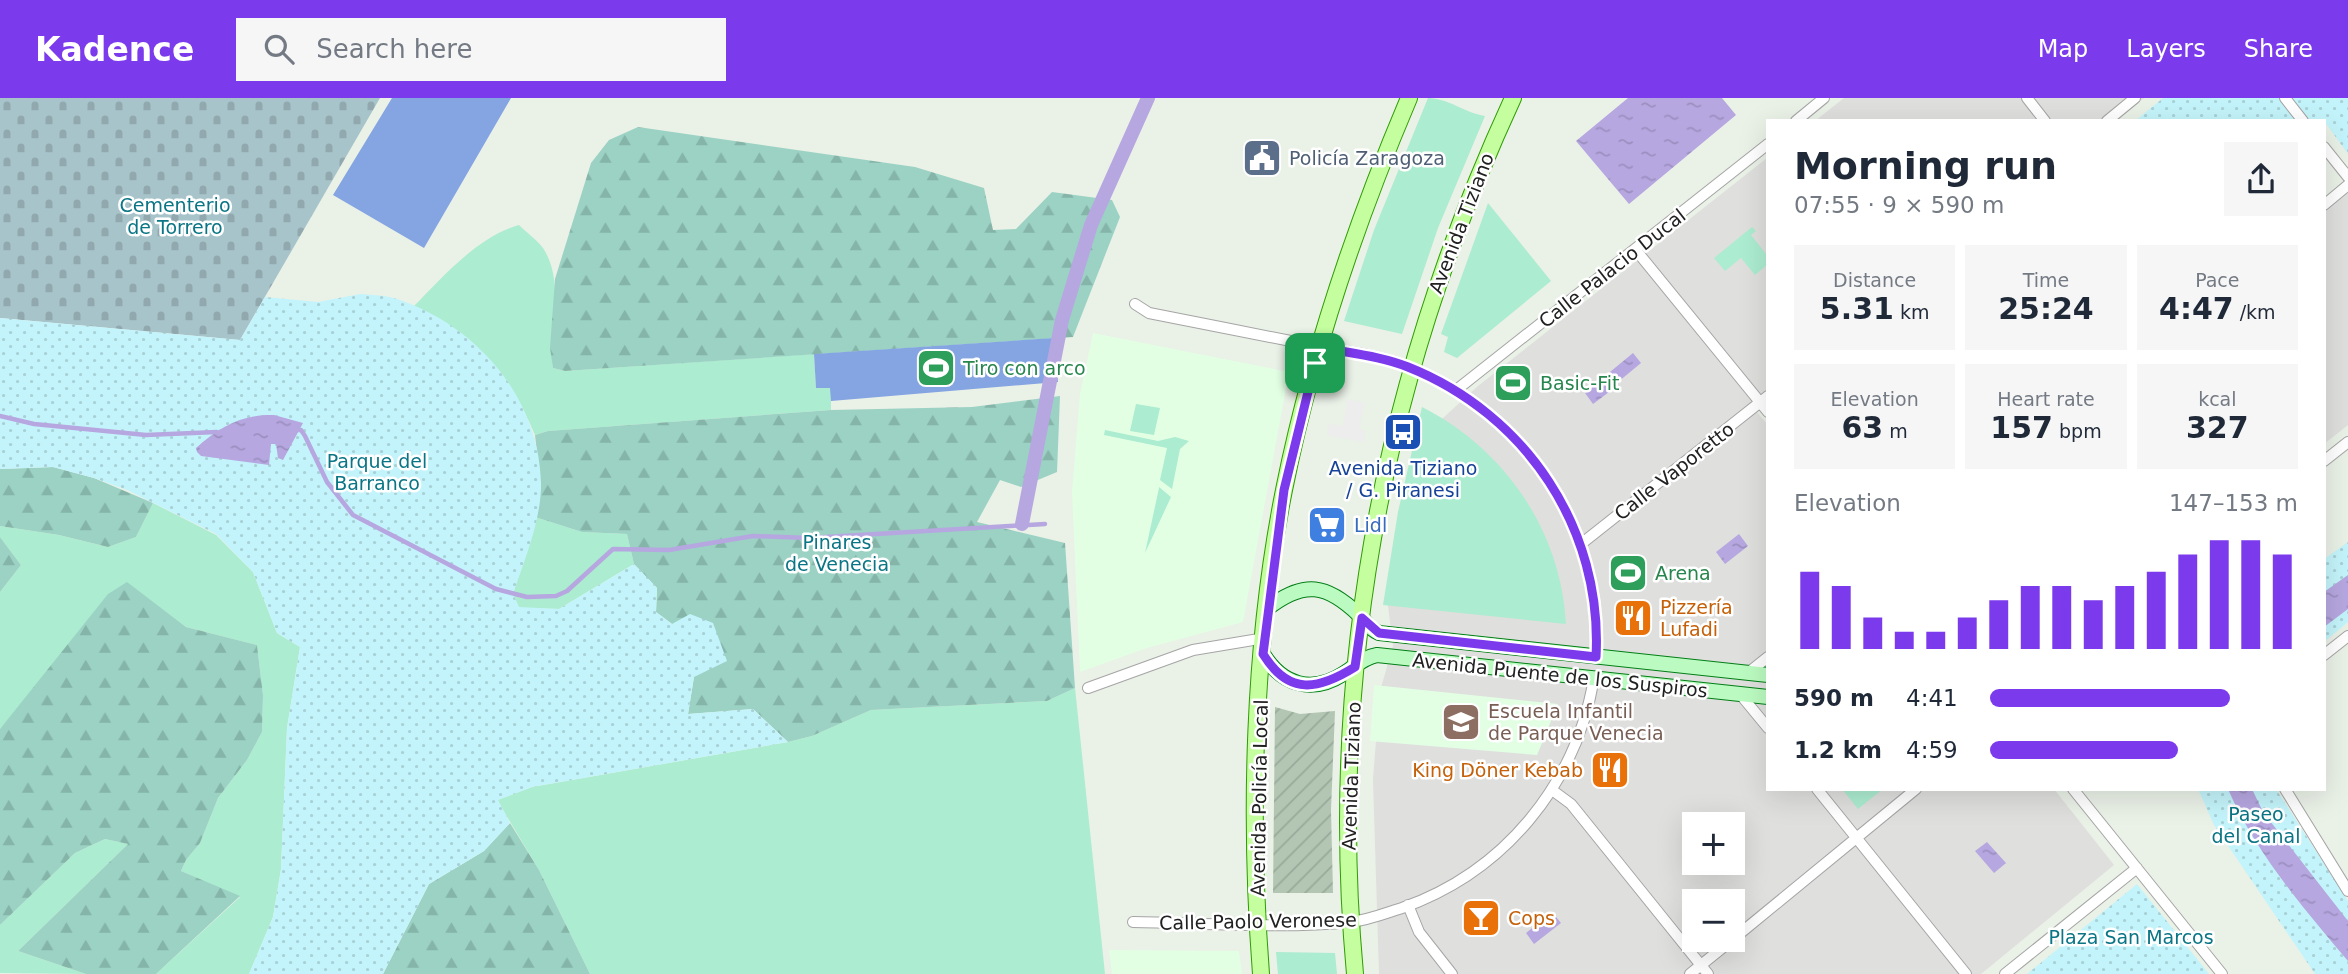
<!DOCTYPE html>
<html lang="en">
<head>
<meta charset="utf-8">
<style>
	:root { --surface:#fff; --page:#f6f6f7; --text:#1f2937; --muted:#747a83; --accent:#7c3aed }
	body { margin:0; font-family:"DejaVu Sans",sans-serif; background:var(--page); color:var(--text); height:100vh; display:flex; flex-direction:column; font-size:26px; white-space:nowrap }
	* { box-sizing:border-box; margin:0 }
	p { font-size:23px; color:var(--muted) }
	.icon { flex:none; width:38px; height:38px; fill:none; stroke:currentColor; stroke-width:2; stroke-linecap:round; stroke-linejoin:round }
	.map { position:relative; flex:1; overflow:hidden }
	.panel { position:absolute; left:1766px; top:21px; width:560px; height:672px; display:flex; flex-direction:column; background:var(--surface); border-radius:0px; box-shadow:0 7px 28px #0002 }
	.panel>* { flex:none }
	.fabs { position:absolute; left:1682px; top:714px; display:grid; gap:14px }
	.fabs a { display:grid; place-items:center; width:63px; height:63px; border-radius:0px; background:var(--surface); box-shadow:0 7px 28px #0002; font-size:35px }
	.pin { position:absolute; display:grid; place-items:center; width:60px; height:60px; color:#fff; margin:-30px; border-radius:14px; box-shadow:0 4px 10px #0006 }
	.round { display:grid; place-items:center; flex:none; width:74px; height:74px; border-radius:0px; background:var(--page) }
	.overview { display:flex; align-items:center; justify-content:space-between; height:119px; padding:0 28px }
	h1 { font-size:38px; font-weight:700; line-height:52px }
	.figures { display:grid; grid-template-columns:repeat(3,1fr); gap:10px; height:119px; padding:7px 28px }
	.figures div { display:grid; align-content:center; border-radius:0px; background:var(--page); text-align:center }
	.figures b { font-size:30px; font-weight:700 }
	.figures small { font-size:19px; font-weight:400 }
	.figures p { font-size:19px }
	.chart { height:196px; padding:14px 28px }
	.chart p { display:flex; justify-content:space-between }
	.chart svg { width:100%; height:126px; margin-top:7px; stroke:var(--accent); stroke-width:6 }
	ul { padding:0 28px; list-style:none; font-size:23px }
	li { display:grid; grid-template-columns:112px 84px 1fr; align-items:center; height:52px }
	li i { height:18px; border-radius:9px; background:var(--accent) }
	header { display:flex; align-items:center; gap:42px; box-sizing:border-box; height:98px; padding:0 35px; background:var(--accent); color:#fff }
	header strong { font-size:33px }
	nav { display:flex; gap:38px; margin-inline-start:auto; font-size:24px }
	.search { width:490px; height:63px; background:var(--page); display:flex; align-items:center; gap:18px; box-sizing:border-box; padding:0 24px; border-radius:0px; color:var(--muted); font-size:26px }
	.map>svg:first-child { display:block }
	.residential { fill:#dfdfde; fill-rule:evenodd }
	.education { fill:#e2ffe4 }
	.construction { fill:url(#construction-furrows) }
	.grass { fill:#acecd0 }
	.forest { fill:url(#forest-firs) }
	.cemetery { fill:url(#cemetery-stones) }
	.park { fill:url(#park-dots) }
	.pitch { fill:#84a4e2 }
	.parking { fill:#ededed }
	.water { fill:url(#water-ripples) }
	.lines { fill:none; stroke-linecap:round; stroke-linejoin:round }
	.stream { stroke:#b6a7e0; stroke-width:4.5 }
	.canal { stroke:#b6a7e0; stroke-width:14 }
	.street-casing { stroke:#a5a5a5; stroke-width:12 }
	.secondary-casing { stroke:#027e15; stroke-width:16 }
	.primary-casing { stroke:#2d9d00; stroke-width:18 }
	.street { stroke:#fff; stroke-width:10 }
	.secondary { stroke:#bbfbc1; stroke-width:14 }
	.primary { stroke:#c4fe9f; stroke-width:16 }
	.route-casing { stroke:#fff; stroke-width:14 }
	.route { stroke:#7c3aed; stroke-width:9 }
	.labels { text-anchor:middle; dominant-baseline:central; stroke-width:5; stroke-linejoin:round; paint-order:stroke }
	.service-label { font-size:19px; fill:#4e5e75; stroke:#fff; text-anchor:start }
	.park-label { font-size:19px; fill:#097585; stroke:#fff }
	.street-label { font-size:19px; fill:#212121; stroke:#fff }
	.leisure-label { font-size:19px; fill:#27864d; stroke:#fff; text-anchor:start }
	.transit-label { font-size:19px; fill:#164399; stroke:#fff }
	.shop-label { font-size:19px; fill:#366cbe; stroke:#fff; text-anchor:start }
	.food-label { font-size:19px; fill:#c56008; stroke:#fff; text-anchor:start }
	.education-label { font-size:19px; fill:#785e54; stroke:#fff; text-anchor:start }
</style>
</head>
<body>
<header>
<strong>Kadence</strong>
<div class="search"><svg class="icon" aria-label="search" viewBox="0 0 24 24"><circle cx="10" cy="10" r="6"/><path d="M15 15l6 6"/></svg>Search here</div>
<nav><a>Map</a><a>Layers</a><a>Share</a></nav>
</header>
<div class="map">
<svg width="2348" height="876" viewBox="0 0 2348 876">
	<defs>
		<pattern id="construction-furrows" width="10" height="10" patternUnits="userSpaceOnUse" patternTransform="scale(1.75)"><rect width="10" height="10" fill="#b2c6b3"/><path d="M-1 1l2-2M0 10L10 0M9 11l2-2" fill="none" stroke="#99aa9a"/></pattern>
		<pattern id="forest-firs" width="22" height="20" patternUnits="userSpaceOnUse" patternTransform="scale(1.75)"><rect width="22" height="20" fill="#9bd2c4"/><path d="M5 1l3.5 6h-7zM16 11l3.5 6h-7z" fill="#85b4a8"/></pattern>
		<pattern id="cemetery-stones" width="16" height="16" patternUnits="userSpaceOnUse" patternTransform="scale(1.75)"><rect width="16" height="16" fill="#a8c4cb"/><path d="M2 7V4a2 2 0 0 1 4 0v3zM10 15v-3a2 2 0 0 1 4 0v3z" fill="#90a8ae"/></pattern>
		<pattern id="park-dots" width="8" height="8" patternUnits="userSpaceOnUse" patternTransform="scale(1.75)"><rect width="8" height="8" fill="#c4f4fb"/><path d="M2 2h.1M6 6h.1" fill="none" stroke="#a8d1d7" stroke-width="1.8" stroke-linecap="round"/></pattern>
		<pattern id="water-ripples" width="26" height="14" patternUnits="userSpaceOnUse" patternTransform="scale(1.75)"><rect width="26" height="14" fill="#b6a7e0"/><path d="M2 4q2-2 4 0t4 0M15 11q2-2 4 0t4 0" fill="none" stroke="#9c8fc0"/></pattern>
	</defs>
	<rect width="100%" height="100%" fill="#eaf1e7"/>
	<path class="residential" d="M1844,0h300l-29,23h-300z
		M1767,60l1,242 -13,10 13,15v364h286l60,76 -133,109h-602l-6,-195 7,-88 13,-45 -6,-49 32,-157 59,-54zM1694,726h38v39h-38zM1694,803h38v39h-38z
		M2342,88l6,8v231l-24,19v-244z"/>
	<path class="education" d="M1093,235l196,39 -46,250 -96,26 -67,24 -8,-180 8,-98z
		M1374,587l184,19 -21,51 -167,-14z
		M1109,852l130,1 3,23h-130z"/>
	<path class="construction" d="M1275,609l25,7 35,-3 -4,99 2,83h-60z"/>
	<path class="grass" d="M1428,0c20,0 37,15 57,18l-47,112 -36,106 -58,-13 30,-91z
		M1488,105l63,78 -94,77 -13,-6 4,-15 -7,-3z
		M519,127c7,7 18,15 24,23 23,35 5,81 10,120l12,3 249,-17 2,34h15v22l-283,21 -13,4c-25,-60 -61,-102 -121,-129 30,-30 63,-69 105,-81z
		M1752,129l4,4 -5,4 16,20v10l-12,10 -14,-17 -16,13 -11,-13z
		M1136,306l24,4 -6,27 -24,-4z
		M1422,309c83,42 139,124 144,217l-183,-19 15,-93z
		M1105,332l53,11 17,-4 14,4 -9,8 -8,40 -12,-9 7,-32 -63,-13z
		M1159,389l12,10 -26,56 14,-65z
		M153,405l63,32 37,37 24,61 23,14 -13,81 -6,141 -8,48 -24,57h-93l84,-77 -59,-26 5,-11 14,-17 18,-45 29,-38 15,-28 1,-37 -6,-50 -71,-18 -59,-44 -127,146v-137l21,-27 -21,-28v-11l59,9 49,12 28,-10z
		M535,419l47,15 45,2 7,30 -75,45 -40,-1 -6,-14z
		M1075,590l30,286h-515l-51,-104 -42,-70 35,-13 256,-45 24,-6 59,-26 176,-9z
		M1842,691h41l-25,20z
		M105,741l23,5 -110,107 68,23 -86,-1v-48l75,-72z
		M1276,854l59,1 2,21h-59z"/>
	<path class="forest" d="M638,29l277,40 69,21 9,42 23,-1 36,-37 60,8 8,17 -47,120 -508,34 -12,-3 -3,-20 5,-69 36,-116 18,-23z
		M1060,298l-3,76 -36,15 -21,-7 -23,42 88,21 10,145 -28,13 -176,9 -59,26 -24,6 -35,-33 -65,5 6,-37 -22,-53 -16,-12 1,-24 -23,-24 -7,-30 -45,-2 -47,-15 6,-30 -6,-52 13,-4 283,-21 141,-3z
		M53,369l41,11 59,25 -17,34 -28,10 -49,-12 -59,-9v-57z
		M0,439l21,28 -21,27z
		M127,484l59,45 71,18 6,50 -1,37 -15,28 -29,38 -18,45 -14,17 -5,11 59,25 -84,78h-70l-68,-23 110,-107 -23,-5 -30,14 -75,72v-196l108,-135z
		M510,725l29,47 51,104h-207l46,-90 55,-33z"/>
	<path class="cemetery" d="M0,0h380l-140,242 -240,-22z"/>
	<path class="park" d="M2163,0h185v56l-24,-33h-189z
		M360,196c12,1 26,1 37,5 81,27 143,100 144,186 0,36 -17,76 -28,109l6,13 40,2 75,-45 23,24 -1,24 16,12 18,-10 23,9 14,38 -33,16 -6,37 65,-5 35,33 -256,45 -34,13 12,23 -26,28 -55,33 -46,90h-134l24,-57 8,-48 6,-141 13,-81 -23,-14 -24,-61 -37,-38 -89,-44 -33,-12 -41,-11 -53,2v-151l240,22 25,-43 53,5z
		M2348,444v80l-24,20v-83z
		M2198,691h78l72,112v73h-33l-101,-149z
		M2137,786l72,90h-182z"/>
	<path class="pitch" d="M392,0h119l-87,150 -91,-53z
		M1054,240l4,44 -227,19 -1,-13h-14l-2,-34z"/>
	<path class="parking" d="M1348,301l16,4 -5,26 6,2 -2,11 -36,-7 2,-11 14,2z"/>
	<path class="water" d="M1628,0h94l14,17 -107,89 -53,-63z
		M1633,255l8,10 -23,19 -8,-10z
		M1604,280l9,11 -20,15 -8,-11z
		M274,317l29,8 -20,37 -5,-2 -2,-14h-5l-2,21 -68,-9 -4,-4 -1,-4c23,-21 47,-34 78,-33z
		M1739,436l9,12 -23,18 -9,-12z
		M2348,477v34l-24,18v-35z
		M2228,691h24l11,23 85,109v40c-44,-52 -93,-109 -120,-172z
		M1987,744l19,21 -12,10 -19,-22z
		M1552,814l9,11 -27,21 -8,-11z"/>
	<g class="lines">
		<path class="stream" d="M0,318l34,8 112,11 71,-3
			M296,332h5l4,6 22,46 26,33 143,74 31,8 29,-1 11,-5 46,-42 56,1 84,-14 56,2 236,-14"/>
		<path class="canal" d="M1022,426l40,-204 29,-95 57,-127"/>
		<g class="street-casing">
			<path id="street" d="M2027,0l18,23
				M2285,0l18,23
				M1796,23l28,-23
				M2107,23l28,-23
				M2324,49l24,30
				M2324,107l24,-20
				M1635,151l133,163
				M1135,206l14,9c52,10 105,21 157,31 33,7 73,10 104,23 117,50 191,162 186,290
				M1455,293l313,-247
				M2324,363l24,-19
				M1581,446l187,-148
				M2324,557l24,-19
				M1748,575l20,-16
				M1088,590l105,-38 72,-12
				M1740,596l28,34
				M1817,691l149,185
				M2073,691l149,185
				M2285,691l63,102
				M1552,692l19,14 137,170
				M1408,807l11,27 33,42
				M1133,824c69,1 151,7 218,0 18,-2 35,-9 51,-14 102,-36 174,-123 192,-230
				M1732,842l184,-151
				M1690,876l42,-34
				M2005,876l132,-106"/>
		</g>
		<g class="secondary-casing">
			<path id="secondary" d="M1268,510c36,-28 59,-24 91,7 7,7 10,14 20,18l389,42
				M1263,556c19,31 49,40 80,20 11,-7 21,-17 34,-19l391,42"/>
		</g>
		<g class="primary-casing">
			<path id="primary" d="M1261,876c-12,-157 -8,-329 23,-484 27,-135 71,-265 125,-392
				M1355,876c-28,-305 30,-599 158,-876"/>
		</g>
		<use href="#street" class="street"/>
		<use href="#secondary" class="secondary"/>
		<use href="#primary" class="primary"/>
	</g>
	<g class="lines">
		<g class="route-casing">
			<path id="route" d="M1319,249c29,6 62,9 89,20 118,47 195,162 188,290l-217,-24 -17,-15 -7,49c-37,23 -66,29 -92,-13l21,-164z"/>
		</g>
		<use href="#route" class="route"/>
	</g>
	<defs>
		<g id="civic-square" transform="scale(2.0125)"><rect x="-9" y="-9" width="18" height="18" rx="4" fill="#5c6f8a" stroke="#fff"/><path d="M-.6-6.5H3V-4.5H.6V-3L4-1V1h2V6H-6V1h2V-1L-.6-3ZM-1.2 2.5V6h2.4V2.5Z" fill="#fff"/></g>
		<g id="stadium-square" transform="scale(2.0125)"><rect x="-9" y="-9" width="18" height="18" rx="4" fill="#2e9e5b" stroke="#fff"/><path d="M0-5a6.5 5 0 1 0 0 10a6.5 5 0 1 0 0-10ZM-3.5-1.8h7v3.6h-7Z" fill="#fff"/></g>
		<g id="bus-square" transform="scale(2.0125)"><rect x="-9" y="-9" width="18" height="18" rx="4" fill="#1a4fb4" stroke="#fff"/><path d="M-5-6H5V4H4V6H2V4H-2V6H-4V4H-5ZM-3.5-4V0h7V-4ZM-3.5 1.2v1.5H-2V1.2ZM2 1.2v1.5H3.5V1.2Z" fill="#fff"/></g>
		<g id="supermarket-square" transform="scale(2.0125)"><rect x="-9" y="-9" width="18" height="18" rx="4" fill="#3f7fe0" stroke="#fff"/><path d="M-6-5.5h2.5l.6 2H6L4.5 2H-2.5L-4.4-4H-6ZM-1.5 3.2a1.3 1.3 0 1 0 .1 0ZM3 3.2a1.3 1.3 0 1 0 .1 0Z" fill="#fff"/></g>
		<g id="restaurant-square" transform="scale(2.0125)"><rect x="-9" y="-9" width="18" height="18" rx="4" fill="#e8710a" stroke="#fff"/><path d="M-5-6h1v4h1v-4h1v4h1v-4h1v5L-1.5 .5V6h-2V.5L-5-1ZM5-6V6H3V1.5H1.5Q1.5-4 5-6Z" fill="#fff"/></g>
		<g id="school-square" transform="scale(2.0125)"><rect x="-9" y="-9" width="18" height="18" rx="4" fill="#8d6e63" stroke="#fff"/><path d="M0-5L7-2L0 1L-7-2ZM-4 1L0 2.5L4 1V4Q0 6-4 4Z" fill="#fff"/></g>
		<g id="bar-square" transform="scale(2.0125)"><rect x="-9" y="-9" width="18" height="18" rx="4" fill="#e8710a" stroke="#fff"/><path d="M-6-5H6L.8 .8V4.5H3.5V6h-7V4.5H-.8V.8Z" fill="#fff"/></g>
	</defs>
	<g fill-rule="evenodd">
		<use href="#civic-square" x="1262" y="60"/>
		<use href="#stadium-square" x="936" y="270"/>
		<use href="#stadium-square" x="1513" y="285"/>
		<use href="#bus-square" x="1403" y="334"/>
		<use href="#supermarket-square" x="1327" y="427"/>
		<use href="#stadium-square" x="1628" y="475"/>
		<use href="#restaurant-square" x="1633" y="520"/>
		<use href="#school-square" x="1461" y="624"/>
		<use href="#restaurant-square" x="1610" y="672"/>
		<use href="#bar-square" x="1481" y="820"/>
	</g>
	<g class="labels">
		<g class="service-label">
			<text x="1289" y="60">Policía Zaragoza</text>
		</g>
		<g class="park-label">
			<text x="175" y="107">Cementerio<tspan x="175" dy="22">de Torrero</tspan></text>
			<text x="377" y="363">Parque del<tspan x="377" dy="22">Barranco</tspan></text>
			<text x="837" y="444">Pinares<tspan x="837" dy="22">de Venecia</tspan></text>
			<text x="2256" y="716">Paseo<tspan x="2256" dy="22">del Canal</tspan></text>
			<text x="2131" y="839">Plaza San Marcos</text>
		</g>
		<g class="street-label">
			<text transform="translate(1461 125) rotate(-69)">Avenida Tiziano</text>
			<text transform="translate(1612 170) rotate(-38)">Calle Palacio Ducal</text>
			<text transform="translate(1674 373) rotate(-38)">Calle Vaporetto</text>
			<text transform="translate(1560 577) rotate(6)">Avenida Puente de los Suspiros</text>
			<text transform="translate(1351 678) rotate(-88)">Avenida Tiziano</text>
			<text transform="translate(1259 700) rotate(-89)">Avenida Policía Local</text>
			<text transform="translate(1258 823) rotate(-1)">Calle Paolo Veronese</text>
		</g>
		<g class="leisure-label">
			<text x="963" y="270">Tiro con arco</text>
			<text x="1540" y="285">Basic-Fit</text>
			<text x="1655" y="475">Arena</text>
		</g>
		<g class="transit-label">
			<text x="1403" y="370">Avenida Tiziano<tspan x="1403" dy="22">/ G. Piranesi</tspan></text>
		</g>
		<g class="shop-label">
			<text x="1354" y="427">Lidl</text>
		</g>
		<g class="food-label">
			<text x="1660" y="509">Pizzería<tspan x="1660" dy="22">Lufadi</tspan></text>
			<text x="1583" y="672" text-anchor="end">King Döner Kebab</text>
			<text x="1508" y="820">Cops</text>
		</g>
		<g class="education-label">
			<text x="1488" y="613">Escuela Infantil<tspan x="1488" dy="22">de Parque Venecia</tspan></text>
		</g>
	</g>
</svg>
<div class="fabs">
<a>+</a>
<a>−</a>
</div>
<div class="pin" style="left:1315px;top:265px;background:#1e9e55"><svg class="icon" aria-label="arrive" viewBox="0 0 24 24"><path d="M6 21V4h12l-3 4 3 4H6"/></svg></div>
<section class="panel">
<div class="overview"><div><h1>Morning run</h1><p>07:55 · 9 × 590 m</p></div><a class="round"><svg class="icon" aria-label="share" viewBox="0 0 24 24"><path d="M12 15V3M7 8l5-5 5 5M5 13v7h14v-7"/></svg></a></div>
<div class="figures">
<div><p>Distance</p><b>5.31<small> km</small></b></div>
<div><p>Time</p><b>25:24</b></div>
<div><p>Pace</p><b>4:47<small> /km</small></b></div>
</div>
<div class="figures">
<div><p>Elevation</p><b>63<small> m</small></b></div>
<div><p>Heart rate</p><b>157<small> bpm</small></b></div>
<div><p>kcal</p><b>327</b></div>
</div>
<div class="chart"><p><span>Elevation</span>147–153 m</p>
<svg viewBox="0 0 160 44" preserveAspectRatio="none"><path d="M5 44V17M15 44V22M25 44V33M35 44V38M45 44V38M55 44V33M65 44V27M75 44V22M85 44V22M95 44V27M105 44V22M115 44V17M125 44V11M135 44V6M145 44V6M155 44V11"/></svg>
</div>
<ul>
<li><b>590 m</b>4:41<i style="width:78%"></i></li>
<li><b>1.2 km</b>4:59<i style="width:61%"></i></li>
</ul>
</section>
</div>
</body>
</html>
